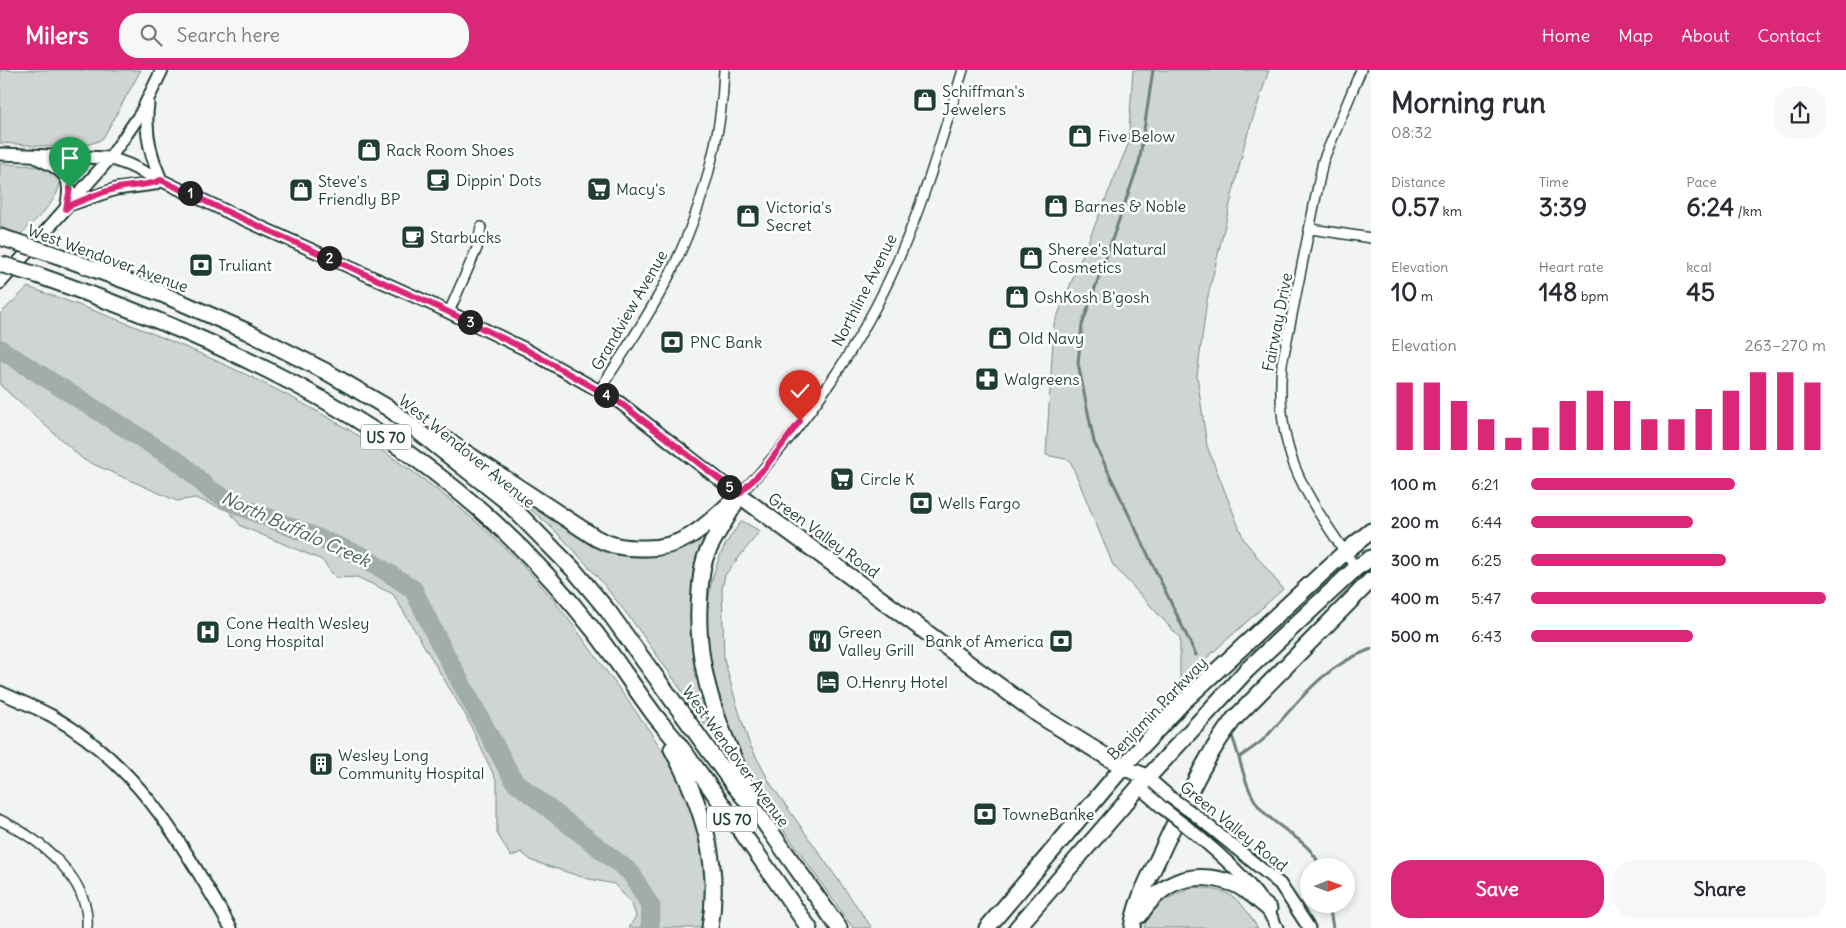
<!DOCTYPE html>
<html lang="en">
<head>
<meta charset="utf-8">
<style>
	:root { --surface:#fff; --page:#f7f7f7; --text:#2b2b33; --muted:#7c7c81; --accent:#db2777 }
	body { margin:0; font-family:Delius,sans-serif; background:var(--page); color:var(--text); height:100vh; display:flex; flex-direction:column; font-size:19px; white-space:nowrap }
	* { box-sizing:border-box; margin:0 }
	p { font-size:16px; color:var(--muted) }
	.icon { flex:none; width:28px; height:28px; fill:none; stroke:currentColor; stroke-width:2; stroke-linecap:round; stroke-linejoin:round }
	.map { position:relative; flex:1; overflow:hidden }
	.drawer { display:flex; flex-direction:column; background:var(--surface); width:475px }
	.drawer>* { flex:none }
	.needle { width:32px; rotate:89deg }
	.fabs { position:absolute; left:1300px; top:788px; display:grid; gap:10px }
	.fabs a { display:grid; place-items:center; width:55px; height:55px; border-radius:50%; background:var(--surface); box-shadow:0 2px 8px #0003; font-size:25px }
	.pin { position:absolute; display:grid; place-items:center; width:42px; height:42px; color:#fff; margin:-51px -21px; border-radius:50% 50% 50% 0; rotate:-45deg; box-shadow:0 0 5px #0007 }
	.pin .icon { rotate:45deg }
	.km { position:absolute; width:25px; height:25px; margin:-12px; border-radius:50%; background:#222; color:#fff; font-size:14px; line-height:25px; text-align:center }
	.round { display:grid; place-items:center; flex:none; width:52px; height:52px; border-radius:20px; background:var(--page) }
	.summary { display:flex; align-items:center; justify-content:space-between; height:85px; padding:0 20px }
	h1 { font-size:28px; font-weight:700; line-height:38px }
	.stats { display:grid; grid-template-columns:repeat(3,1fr); gap:8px; height:85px; padding:5px 20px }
	.stats div { display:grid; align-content:center }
	.stats b { font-size:25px; font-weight:700 }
	.stats small { font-size:14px; font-weight:400 }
	.stats p { font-size:14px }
	.chart { height:140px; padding:10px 20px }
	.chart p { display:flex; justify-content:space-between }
	.chart svg { width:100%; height:90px; margin-top:5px; stroke:var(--accent); stroke-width:6 }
	.button { display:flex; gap:10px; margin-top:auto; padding:10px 20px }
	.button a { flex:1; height:58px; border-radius:20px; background:var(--accent); color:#fff; font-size:20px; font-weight:700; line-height:58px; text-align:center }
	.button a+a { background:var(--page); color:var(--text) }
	ul { padding:0 20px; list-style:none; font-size:16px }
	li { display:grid; grid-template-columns:80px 60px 1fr; align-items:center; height:38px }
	li i { height:12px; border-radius:6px; background:var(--accent) }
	header { display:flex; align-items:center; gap:30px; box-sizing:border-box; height:70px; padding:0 25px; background:var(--accent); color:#fff }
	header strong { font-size:24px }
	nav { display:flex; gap:28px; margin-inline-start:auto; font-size:18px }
	.search { width:350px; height:45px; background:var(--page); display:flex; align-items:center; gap:12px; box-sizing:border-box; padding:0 18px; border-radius:20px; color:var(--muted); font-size:19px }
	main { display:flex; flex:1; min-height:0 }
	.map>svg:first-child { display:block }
	.green { fill:#ced5d3; stroke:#768984 }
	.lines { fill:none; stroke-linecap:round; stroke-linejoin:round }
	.stream { stroke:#6d807b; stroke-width:3 }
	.river { stroke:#a1adaa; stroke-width:19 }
	.street-casing { stroke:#1f3d34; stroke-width:12 }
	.secondary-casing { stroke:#1f3d34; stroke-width:15 }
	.highway-casing { stroke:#1f3d34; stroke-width:19 }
	.street { stroke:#fff; stroke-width:9 }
	.secondary { stroke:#fff; stroke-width:11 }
	.highway { stroke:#fff; stroke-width:15 }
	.secondary-bridge-casing { stroke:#1f3d34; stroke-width:15; stroke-linecap:butt }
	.highway-bridge-casing { stroke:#1f3d34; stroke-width:19; stroke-linecap:butt }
	.secondary-bridge { stroke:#fff; stroke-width:11 }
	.highway-bridge { stroke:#fff; stroke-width:15 }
	.route-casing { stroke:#fff; stroke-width:10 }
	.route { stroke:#db2777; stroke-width:6 }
	.labels { text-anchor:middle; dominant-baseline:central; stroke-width:5; stroke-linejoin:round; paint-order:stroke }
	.shield { fill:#fff; stroke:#627771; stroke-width:1 }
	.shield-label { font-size:15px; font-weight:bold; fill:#1f3d34 }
	.poi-label { font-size:16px; fill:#1f3d34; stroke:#fff; text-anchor:start }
	.street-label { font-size:16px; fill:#1f3d34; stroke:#fff }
	.water-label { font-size:18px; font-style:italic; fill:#465f57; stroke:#fff }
</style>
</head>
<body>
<header>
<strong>Milers</strong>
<div class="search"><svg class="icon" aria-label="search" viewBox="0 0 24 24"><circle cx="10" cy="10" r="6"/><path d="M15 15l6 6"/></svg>Search here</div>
<nav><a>Home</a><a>Map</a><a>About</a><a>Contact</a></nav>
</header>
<main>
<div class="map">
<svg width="1371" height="858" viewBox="0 0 1371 858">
	<rect width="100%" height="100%" fill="#f2f3f3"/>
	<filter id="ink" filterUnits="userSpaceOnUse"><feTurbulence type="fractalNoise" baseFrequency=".02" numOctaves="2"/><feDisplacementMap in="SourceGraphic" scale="10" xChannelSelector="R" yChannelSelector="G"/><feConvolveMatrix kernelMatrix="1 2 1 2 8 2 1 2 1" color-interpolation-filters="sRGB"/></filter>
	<g filter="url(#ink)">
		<path class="green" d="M0,0h141l-38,68c-18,15 -79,6 -103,5z
			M1133,0h136l-24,72 -38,158 -10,76 10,70 37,94 39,49 -103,93v-44l-67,-73 -43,-105 -24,-5 8,-131 74,-179z
			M0,93c13,2 39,2 50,7 29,14 -17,52 -29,64l-21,-7z
			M28,217c187,65 376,147 512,297 26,30 49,63 72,95 63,86 103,137 91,249h-74l7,-12 -4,-12 -18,-20 -29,-6 -53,-17 -11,-9 -10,5 -14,-24v-51l-31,-66 -73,-122 -36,-17 -21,1 -14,-18 -81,-34 -12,-15 -34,-13 -18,3 -93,-41 -84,-75v-71z
			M493,407l95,65c48,25 90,19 129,-20l-6,16 -15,121 12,64 -3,2c-47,-69 -94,-140 -154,-198 -18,-17 -40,-32 -60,-48z
			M742,451l18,10 -35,44 -3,14 2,70 12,43 13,41 21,40 102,145h-19c-22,-31 -44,-62 -66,-93 -15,-21 -31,-43 -43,-67 -35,-73 -61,-179 -2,-247z
			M1195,817c39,4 42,9 63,41h-114c6,-25 29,-33 51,-41z"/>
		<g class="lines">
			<path class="stream" d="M1153,0l-14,93 -57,162 -4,38 16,79 102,213
				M1232,666c9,23 12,52 28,72 17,21 49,31 60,58
				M1240,687c8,-6 18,-12 25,-19 35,-37 55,-70 106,-89
				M1329,834l4,24"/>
			<path class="river" d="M0,279l182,115 28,26 32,17 120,49 51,33 27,55 74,137 117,92 20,34 -1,21"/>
			<g class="street-casing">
				<path id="street" d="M1311,159l60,9
					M449,242l28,-64 4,-21
					M599,321c24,-38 51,-76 71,-117 31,-62 52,-134 54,-204
					M739,425c64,-66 123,-151 159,-235 27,-61 45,-126 65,-190
					M1356,498c-49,-72 -82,-112 -74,-204l41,-203 38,-91
					M0,750c40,19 91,59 87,108"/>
			</g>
			<g class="secondary-casing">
				<path id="secondary" d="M148,34c-4,27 2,51 13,76
					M0,84l110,4 19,7 103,49 206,93 87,42 94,53 120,93
					M37,88c27,13 37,18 29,50
					M72,134l44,-15 38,-5 7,-4
					M0,213l110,-125 31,-45 21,-43
					M0,622c17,8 35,15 52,24 88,50 129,127 179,212
					M1147,707l23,20
					M1139,717l25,22
					M1194,744l86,70 29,44
					M1186,756c36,30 71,58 91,102"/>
			</g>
			<g class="highway-casing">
				<path id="highway" d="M0,167l16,5
					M56,185l106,39 84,37 79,40 65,38 115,91 68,69 35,42 125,173 28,34 78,110
					M37,205c157,55 313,122 440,232 43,37 83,80 118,125 20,26 38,54 58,81 8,11 18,21 26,32 45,60 87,122 130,183
					M437,364l159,104c16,8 27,10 45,10 45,2 67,-25 98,-53
					M739,425l300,220 84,52 24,10
					M734,435c-9,17 -22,34 -29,53 -5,16 -5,33 -6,49 -3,71 24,130 53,192
					M672,679c31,57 49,115 38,179
					M1140,845c22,-35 55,-46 94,-31 13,5 24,16 35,25
					M987,858l136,-161 60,-65 162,-150 26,-21
					M1017,858l122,-141 108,-117 109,-102 15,-10
					M1132,858c4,-29 20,-55 32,-82 21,-44 40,-88 70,-127l137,-139"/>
			</g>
			<use href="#street" class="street"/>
			<use href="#secondary" class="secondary"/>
			<use href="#highway" class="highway"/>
			<g class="secondary-bridge-casing">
				<path id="secondary-bridge" d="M1170,727l24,17
					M1164,739l22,17"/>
			</g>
			<g class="highway-bridge-casing">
				<path id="highway-bridge" d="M16,172l40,13
					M0,194l37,11"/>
			</g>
			<use href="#secondary-bridge" class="secondary-bridge"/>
			<use href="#highway-bridge" class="highway-bridge"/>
		</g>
	</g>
	<g class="lines" filter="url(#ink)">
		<g class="route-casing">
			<path id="route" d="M70,118l-4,21 3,-3c16,-7 32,-14 49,-18 14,-3 31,-2 43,-8l71,34 206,93 87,42 94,53 120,92 26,-26 35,-47"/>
		</g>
		<use href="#route" class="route"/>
	</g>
	<defs>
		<g id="shop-square" transform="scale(1.25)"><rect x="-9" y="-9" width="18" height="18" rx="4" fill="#1f3d34" stroke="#fff"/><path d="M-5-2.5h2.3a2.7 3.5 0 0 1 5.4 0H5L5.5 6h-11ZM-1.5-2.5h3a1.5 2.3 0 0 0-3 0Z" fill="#fff"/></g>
		<g id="cafe-square" transform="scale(1.25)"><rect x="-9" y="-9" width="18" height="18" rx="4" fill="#1f3d34" stroke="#fff"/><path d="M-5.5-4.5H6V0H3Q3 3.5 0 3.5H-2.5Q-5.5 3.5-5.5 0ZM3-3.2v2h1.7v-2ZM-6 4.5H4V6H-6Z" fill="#fff"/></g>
		<g id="supermarket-square" transform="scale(1.25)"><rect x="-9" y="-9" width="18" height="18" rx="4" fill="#1f3d34" stroke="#fff"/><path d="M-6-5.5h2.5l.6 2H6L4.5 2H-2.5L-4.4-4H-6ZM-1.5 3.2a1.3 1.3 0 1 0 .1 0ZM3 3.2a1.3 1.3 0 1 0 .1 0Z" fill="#fff"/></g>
		<g id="bank-square" transform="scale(1.25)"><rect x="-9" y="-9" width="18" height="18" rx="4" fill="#1f3d34" stroke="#fff"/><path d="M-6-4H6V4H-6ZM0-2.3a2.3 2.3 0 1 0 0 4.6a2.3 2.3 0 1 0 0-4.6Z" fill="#fff"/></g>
		<g id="pharmacy-square" transform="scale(1.25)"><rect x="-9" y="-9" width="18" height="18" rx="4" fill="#1f3d34" stroke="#fff"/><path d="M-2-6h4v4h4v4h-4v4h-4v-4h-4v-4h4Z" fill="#fff"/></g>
		<g id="hospital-square" transform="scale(1.25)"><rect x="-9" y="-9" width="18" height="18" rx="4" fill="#1f3d34" stroke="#fff"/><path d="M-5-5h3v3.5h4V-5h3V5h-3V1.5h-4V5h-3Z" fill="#fff"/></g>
		<g id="restaurant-square" transform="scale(1.25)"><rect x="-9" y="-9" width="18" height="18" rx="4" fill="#1f3d34" stroke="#fff"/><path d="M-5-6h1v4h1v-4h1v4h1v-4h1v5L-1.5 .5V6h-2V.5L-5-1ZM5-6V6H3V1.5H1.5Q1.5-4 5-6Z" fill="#fff"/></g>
		<g id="hotel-square" transform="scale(1.25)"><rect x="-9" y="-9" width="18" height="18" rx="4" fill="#1f3d34" stroke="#fff"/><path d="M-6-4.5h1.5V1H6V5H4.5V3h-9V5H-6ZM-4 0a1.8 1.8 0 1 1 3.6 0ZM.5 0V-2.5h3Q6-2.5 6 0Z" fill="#fff"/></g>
		<g id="building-square" transform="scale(1.25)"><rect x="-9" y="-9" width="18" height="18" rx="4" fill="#1f3d34" stroke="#fff"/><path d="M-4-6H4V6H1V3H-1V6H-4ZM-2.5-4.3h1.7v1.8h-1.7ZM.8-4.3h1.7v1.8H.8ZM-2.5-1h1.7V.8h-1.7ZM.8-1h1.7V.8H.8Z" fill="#fff"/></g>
	</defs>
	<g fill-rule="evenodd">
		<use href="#shop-square" x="925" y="30"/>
		<use href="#shop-square" x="1080" y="66"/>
		<use href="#shop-square" x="369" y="80"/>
		<use href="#cafe-square" x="438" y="110"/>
		<use href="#supermarket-square" x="599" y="119"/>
		<use href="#shop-square" x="301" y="120"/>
		<use href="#shop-square" x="1056" y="136"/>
		<use href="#shop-square" x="748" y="146"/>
		<use href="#cafe-square" x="413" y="167"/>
		<use href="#shop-square" x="1031" y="188"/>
		<use href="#bank-square" x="201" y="195"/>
		<use href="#shop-square" x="1017" y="227"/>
		<use href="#shop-square" x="1000" y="268"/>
		<use href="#bank-square" x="672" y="272"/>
		<use href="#pharmacy-square" x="987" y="309"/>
		<use href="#supermarket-square" x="842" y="409"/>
		<use href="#bank-square" x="921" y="433"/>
		<use href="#hospital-square" x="208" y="562"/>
		<use href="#restaurant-square" x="820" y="571"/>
		<use href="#bank-square" x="1061" y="571"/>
		<use href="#hotel-square" x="828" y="612"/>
		<use href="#building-square" x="321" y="694"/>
		<use href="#bank-square" x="985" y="744"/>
	</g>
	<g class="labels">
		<g class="shield">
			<rect x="361" y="354.5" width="50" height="25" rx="4"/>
			<rect x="707" y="736.5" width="50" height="25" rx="4"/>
		</g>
		<g class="shield-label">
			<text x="386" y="367">US 70</text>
			<text x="732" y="749">US 70</text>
		</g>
		<g class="poi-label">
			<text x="942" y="21">Schiffman's<tspan x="942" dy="18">Jewelers</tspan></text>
			<text x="1098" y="66">Five Below</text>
			<text x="386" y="80">Rack Room Shoes</text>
			<text x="456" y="110">Dippin' Dots</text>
			<text x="318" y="111">Steve's<tspan x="318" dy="18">Friendly BP</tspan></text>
			<text x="616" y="119">Macy's</text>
			<text x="1074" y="136">Barnes &amp; Noble</text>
			<text x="766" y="137">Victoria's<tspan x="766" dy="18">Secret</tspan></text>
			<text x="430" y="167">Starbucks</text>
			<text x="1048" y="179">Sheree's Natural<tspan x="1048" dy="18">Cosmetics</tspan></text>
			<text x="218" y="195">Truliant</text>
			<text x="1034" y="227">OshKosh B'gosh</text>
			<text x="1018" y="268">Old Navy</text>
			<text x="690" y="272">PNC Bank</text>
			<text x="1004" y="309">Walgreens</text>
			<text x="860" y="409">Circle K</text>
			<text x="938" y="433">Wells Fargo</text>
			<text x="226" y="553">Cone Health Wesley<tspan x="226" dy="18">Long Hospital</tspan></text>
			<text x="838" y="562">Green<tspan x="838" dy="18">Valley Grill</tspan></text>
			<text x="1044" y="571" text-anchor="end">Bank of America</text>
			<text x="846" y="612">O.Henry Hotel</text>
			<text x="338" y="685">Wesley Long<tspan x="338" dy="18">Community Hospital</tspan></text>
			<text x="1002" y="744">TowneBanke</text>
		</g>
		<g class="street-label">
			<text transform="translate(108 188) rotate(20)">West Wendover Avenue</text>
			<text transform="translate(864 220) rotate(-63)">Northline Avenue</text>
			<text transform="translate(629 240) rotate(-60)">Grandview Avenue</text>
			<text transform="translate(1277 252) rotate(-79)">Fairway Drive</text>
			<text transform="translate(467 381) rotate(39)">West Wendover Avenue</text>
			<text transform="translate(824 465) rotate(36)">Green Valley Road</text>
			<text transform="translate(1157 638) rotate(-46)">Benjamin Parkway</text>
			<text transform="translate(736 686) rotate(54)">West Wendover Avenue</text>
			<text transform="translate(1234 756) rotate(39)">Green Valley Road</text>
		</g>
		<g class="water-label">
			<text transform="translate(296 459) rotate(24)">North Buffalo Creek</text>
		</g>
	</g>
</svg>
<div class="fabs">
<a><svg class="needle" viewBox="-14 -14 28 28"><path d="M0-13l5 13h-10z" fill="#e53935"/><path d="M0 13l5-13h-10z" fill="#7c7c81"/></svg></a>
</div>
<div class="pin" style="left:70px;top:118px;background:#1e9e55"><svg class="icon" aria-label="arrive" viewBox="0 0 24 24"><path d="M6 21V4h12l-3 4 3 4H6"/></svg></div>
<div class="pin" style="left:800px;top:351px;background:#d93025"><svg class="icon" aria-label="check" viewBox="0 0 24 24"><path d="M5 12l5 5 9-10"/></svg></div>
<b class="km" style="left:190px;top:123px">1</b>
<b class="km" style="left:329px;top:188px">2</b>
<b class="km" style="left:470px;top:252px">3</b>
<b class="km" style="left:606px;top:325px">4</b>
<b class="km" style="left:729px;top:417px">5</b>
</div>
<section class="drawer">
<div class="summary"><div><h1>Morning run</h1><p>08:32</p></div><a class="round"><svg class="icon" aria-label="share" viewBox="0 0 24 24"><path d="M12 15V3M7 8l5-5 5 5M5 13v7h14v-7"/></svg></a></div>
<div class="stats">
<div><p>Distance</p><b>0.57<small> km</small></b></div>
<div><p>Time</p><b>3:39</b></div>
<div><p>Pace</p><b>6:24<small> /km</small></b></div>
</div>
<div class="stats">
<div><p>Elevation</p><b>10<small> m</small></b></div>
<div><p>Heart rate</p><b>148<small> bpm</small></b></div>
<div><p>kcal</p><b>45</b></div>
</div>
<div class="chart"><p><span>Elevation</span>263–270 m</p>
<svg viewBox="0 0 160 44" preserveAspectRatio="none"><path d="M5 44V11M15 44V11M25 44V20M35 44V29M45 44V38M55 44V33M65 44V20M75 44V15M85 44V20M95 44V29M105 44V29M115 44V24M125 44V15M135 44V6M145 44V6M155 44V11"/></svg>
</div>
<ul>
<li><b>100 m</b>6:21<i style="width:69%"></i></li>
<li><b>200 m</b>6:44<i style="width:55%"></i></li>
<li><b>300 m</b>6:25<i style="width:66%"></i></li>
<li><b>400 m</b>5:47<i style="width:100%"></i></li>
<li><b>500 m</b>6:43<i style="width:55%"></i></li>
</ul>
<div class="button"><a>Save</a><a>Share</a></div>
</section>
</main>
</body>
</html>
